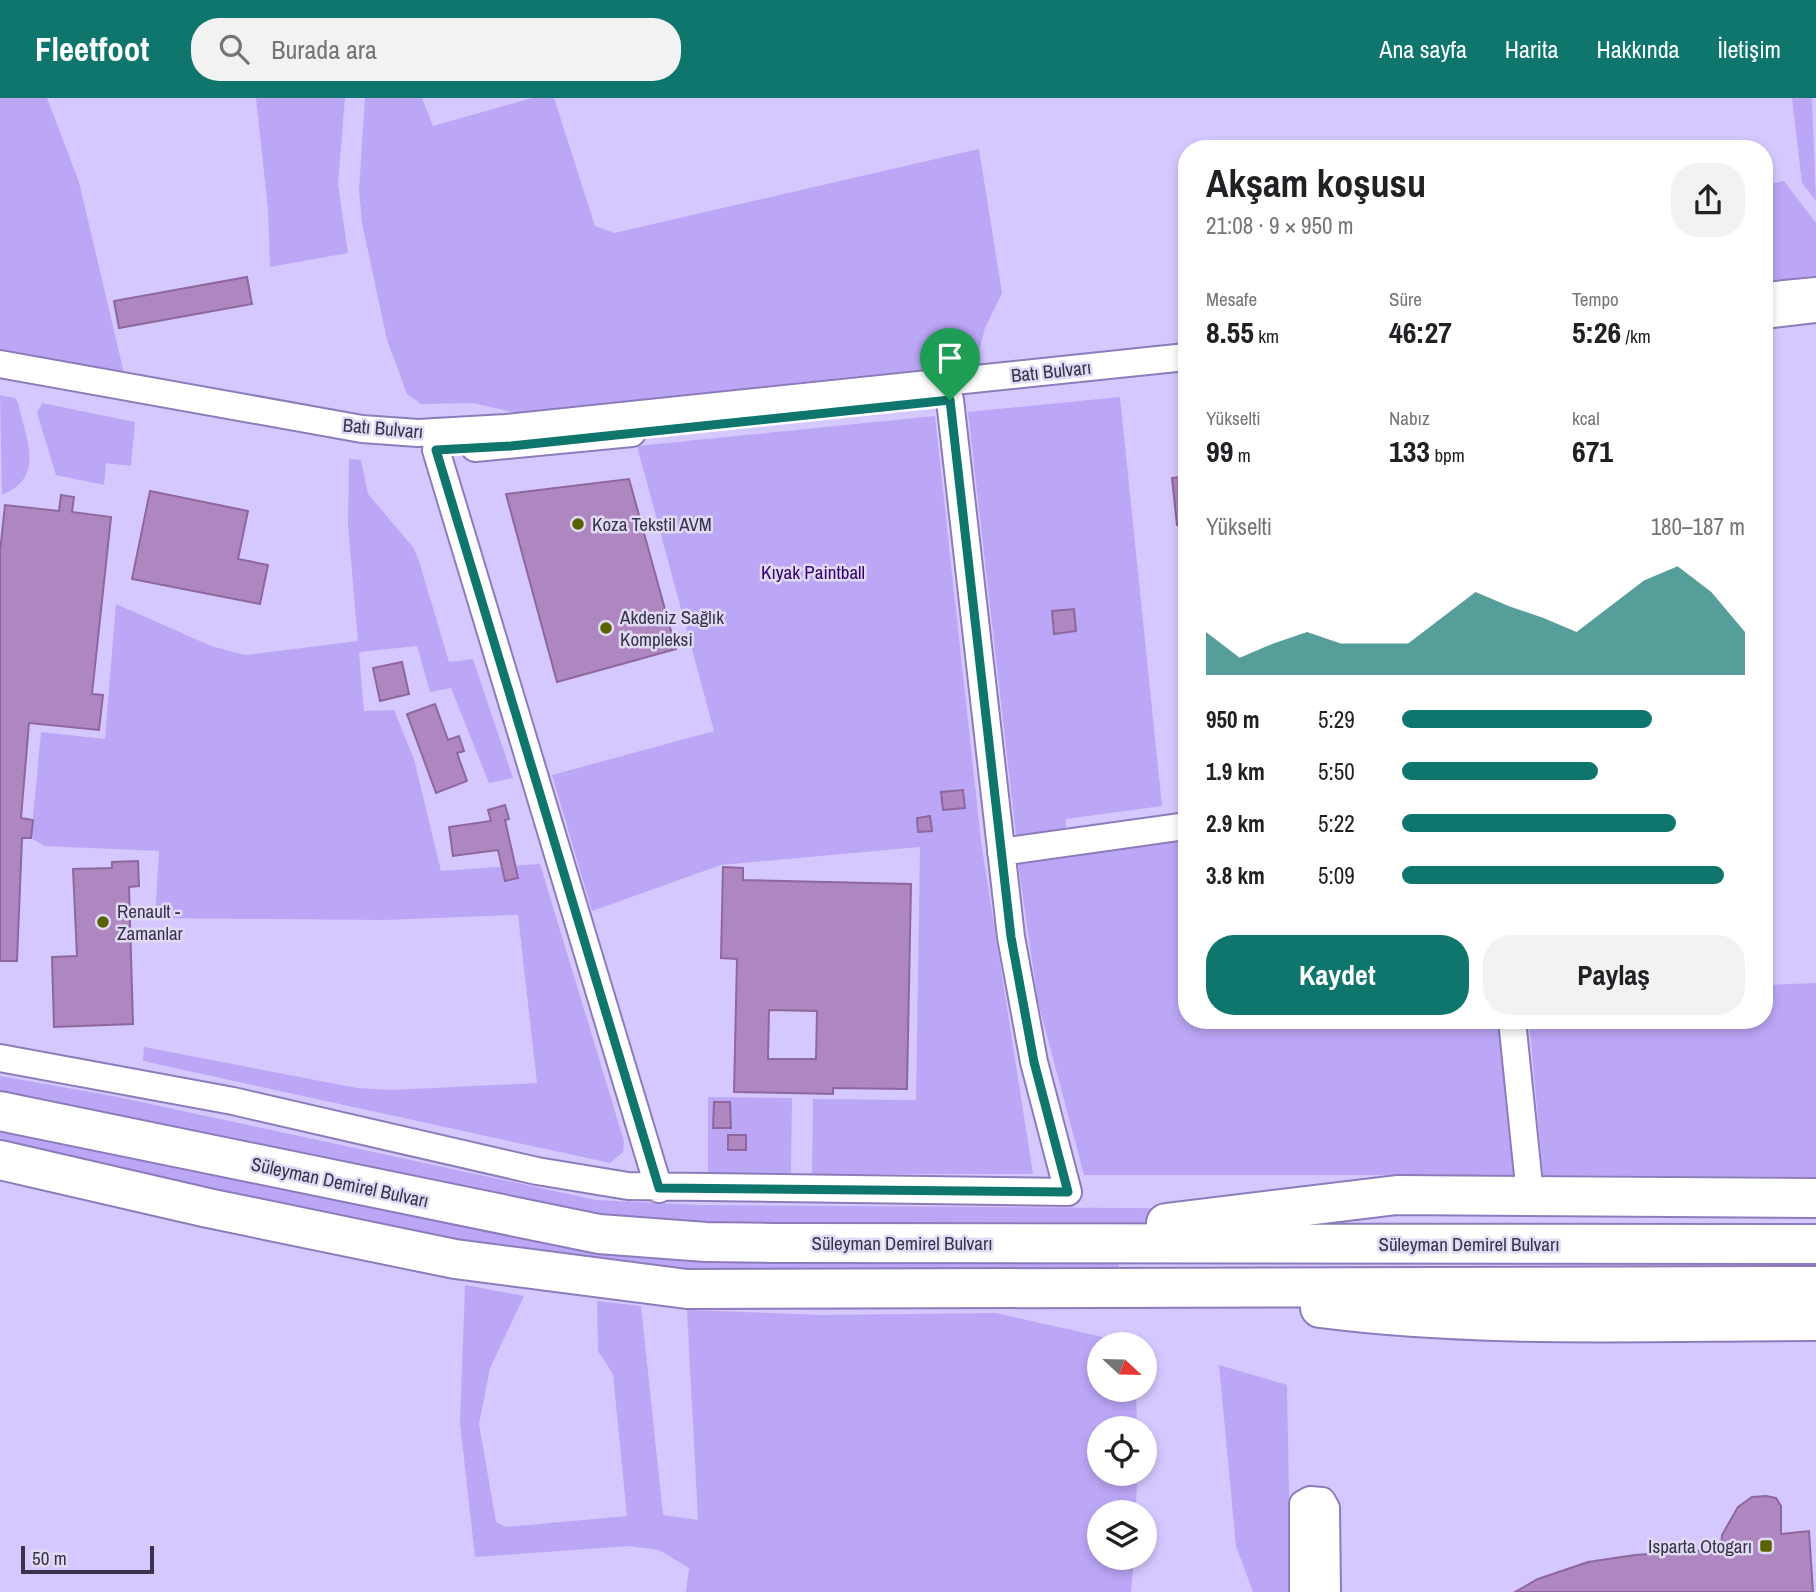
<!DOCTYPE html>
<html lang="tr">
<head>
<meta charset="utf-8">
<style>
	:root { --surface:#fff; --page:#f2f2f2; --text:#202124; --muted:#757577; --accent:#0f766e }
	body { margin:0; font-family:"Archivo Narrow",sans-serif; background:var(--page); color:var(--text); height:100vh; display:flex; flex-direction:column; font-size:26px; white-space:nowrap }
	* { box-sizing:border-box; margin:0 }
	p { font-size:23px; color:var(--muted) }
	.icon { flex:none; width:38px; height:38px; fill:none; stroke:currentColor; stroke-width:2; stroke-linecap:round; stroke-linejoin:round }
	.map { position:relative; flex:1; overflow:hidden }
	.sheet { position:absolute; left:1178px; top:42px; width:595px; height:889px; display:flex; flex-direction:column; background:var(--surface); border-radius:28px; box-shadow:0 4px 10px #0003 }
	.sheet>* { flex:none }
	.needle { width:46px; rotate:112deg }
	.buttons { position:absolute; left:1087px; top:1234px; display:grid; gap:14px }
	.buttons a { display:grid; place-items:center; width:70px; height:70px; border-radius:50%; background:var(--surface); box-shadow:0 4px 10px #0003; font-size:35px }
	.scale { position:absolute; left:21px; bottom:18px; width:133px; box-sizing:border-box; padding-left:7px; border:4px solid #3a334e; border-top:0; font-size:19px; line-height:24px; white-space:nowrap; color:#3a334e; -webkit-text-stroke:5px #e0daf5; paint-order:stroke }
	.pin { position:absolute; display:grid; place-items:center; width:60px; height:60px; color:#fff; margin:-72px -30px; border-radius:50% 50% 50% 0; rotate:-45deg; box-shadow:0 0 7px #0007 }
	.pin .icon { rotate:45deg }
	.round { display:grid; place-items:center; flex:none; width:74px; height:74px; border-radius:28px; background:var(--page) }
	.summary { display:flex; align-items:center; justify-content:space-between; height:119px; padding:0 28px }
	h1 { font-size:38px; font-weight:700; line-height:52px }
	.metrics { display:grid; grid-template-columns:repeat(3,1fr); gap:10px; height:119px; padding:7px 28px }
	.metrics div { display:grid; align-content:center }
	.metrics b { font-size:30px; font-weight:700 }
	.metrics small { font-size:19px; font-weight:400 }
	.metrics p { font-size:19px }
	.chart { height:196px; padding:14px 28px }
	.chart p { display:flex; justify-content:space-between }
	.chart svg { width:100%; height:126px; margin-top:7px; fill:var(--accent); opacity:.7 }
	.primary-button { display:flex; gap:14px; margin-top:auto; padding:14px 28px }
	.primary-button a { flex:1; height:80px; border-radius:28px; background:var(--accent); color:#fff; font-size:28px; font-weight:700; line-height:80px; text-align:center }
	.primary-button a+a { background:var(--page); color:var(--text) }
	ul { padding:0 28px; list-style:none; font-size:23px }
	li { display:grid; grid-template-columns:112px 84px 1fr; align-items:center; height:52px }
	li i { height:18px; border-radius:9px; background:var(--accent) }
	header { display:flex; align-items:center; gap:42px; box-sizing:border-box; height:98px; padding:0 35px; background:var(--accent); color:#fff }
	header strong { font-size:33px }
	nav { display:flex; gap:38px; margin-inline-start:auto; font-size:24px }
	.search { width:490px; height:63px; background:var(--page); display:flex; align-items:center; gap:18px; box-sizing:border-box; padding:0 24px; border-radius:28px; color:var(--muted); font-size:26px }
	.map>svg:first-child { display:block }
	.green { fill:#bca7f7 }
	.building { fill:#af87c0; stroke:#8e679e; stroke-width:2; fill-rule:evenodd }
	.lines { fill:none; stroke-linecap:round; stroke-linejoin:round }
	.minor-casing { stroke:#8d7cbb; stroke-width:30 }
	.highway-casing { stroke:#8d7cbb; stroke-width:42 }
	.minor { stroke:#fff; stroke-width:26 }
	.highway { stroke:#fff; stroke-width:38 }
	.route-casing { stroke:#fff; stroke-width:14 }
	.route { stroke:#0f766e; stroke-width:9 }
	.poi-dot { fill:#596200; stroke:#e0daf5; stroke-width:2.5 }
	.labels { text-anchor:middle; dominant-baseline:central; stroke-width:5; stroke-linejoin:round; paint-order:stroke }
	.street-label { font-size:19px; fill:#3a334e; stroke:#e0daf5 }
	.poi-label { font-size:19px; fill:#3a334e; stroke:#e0daf5; text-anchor:start }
	.park-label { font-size:19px; fill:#35036b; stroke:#e0daf5 }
</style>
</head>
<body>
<header>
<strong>Fleetfoot</strong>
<div class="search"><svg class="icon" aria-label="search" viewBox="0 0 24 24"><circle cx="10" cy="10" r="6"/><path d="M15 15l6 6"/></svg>Burada ara</div>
<nav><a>Ana sayfa</a><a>Harita</a><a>Hakkında</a><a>İletişim</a></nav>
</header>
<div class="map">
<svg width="1816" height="1494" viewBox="0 0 1816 1494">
	<rect width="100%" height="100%" fill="#d5c8fe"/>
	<path class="green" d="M0,0h47l32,84 45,191 -124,-23z
		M256,0h89l-7,86 10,69 -78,14 -2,-57z
		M365,0h57l11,28 99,-28h22l41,128 19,7 365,-84 23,144 -17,35 -9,36 -459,49 -44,-10 -52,1 -14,-10 -20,-54 -25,-117 -3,-33z
		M1792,0h20l4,103 -14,-18z
		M1784,83l32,42v53l-52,5v-96z
		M0,297l15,3 3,5c8,36 28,74 -16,92z
		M1120,299l42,409 -96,13v10l-50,6 -48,-423z
		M42,305l93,19 -4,44 -25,-3 -2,22 -48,-10 -19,-62z
		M935,318l46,425 52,333h-221l1,-75 103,1 4,-253 -199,18 -129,46 -40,-136 162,-44 -77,-285z
		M349,361l12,1 7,34 45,53 6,14 30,101 24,-3 40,119 -24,5 -38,-95 -21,4 -13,-46 -58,6 5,59 30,-1 20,49 27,112 99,-7 84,277 -1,11 -13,11 -467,-102 1,-14 213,41 35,2 145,-7 -19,-168 -135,5 -228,-2 4,-67 -115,-5 -13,-8 10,-106 64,7 11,-135 95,42 34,9 113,-14 -10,-116z
		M1186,740v182h313l16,155h-431l-46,-173 -20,-139z
		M1816,885v194l-273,-2 -14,-155h235v-35z
		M0,978l113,20 483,104 103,5 581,4 -143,18 -427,-1 -81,-4 -629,-126z
		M708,999l84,1 -1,76 -83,-1z
		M0,1026l450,95 668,37 1,20 -348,4 -223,-18 -548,-116z
		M465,1187l59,11 -34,72 -11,56 17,98 10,5 121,-11 -14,-142 -15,-23 -1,-50 44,5 22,209 35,5 -11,-210 135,5 174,-2 138,31h-35v46h37l1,38h-38v46h38l-1,38h-37v46h35l-3,34h-445l3,-24 -30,-18 -30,-4 -154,11 -15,-134z
		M1219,1267l68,20 4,207h-38l-17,-46z"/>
	<path class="building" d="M247,179l5,27 -133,24 -5,-27z
		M1186,378v48l-9,1 -5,-47z
		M629,381l47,170 -119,33 -51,-188z
		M150,393l98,20 -10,48 30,6 -8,39 -128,-25z
		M61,397l13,2 -2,15 39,5 -19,177 11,1 -4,35 -70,-7 -8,95 12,2 -2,18h-9l-5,123h-17v-409l5,-47 54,6z
		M1074,511l2,22 -22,3 -2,-23z
		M402,564l7,32 -29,7 -7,-33z
		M435,606l13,36 11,-4 5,15 -7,2 10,28 -31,12 -29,-79z
		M963,692l2,18 -22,2 -2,-18z
		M505,707l4,14 -4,1 13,58 -13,3 -7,-31 -45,6 -4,-29 42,-6 -3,-11z
		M930,718l2,15 -14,1 -1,-14z
		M138,763l1,25 -10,1 4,137 -79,3 -2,-70 25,-1 -4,-87 39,-1v-6z
		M723,769l20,1v12l168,4 -4,205 -74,-1v6l-99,-2 3,-133 -16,-1zM769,912l48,1 -1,48h-48z
		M714,1004h16l1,26h-18z
		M728,1037h18v15h-18z
		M1766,1398l10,2 5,8v28l28,-3 4,61h-298l23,-13 50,-17 47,-7 86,-6 1,-14 16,-28 14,-10z"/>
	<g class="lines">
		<g class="minor-casing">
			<path id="minor" d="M1764,198l52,-5
				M1764,217l52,-6
				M0,266l362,65 56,4 88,-5 680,-71
				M475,350l157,-15
				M436,352l223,739
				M1001,754l185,-26
				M1512,922l18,175
				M0,960l233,43 304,70 91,15 440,6 -34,-130 -23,-125 -61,-537
				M1303,1494v-88l7,-4 12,1 4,7 1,84"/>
		</g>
		<g class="highway-casing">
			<path id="highway" d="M0,1013l599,123 107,8 68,1 1042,1
				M0,1062l208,48 247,51 232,30 1129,-3
				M1166,1125l231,-28 419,3
				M1320,1210c164,21 331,13 496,13"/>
		</g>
		<use href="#minor" class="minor"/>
		<use href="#highway" class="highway"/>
	</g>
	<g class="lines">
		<g class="route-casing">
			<path id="route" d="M950,302l61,537 23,125 34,130 -409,-4 -223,-738 75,-4z"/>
		</g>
		<use href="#route" class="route"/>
	</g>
	<g class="poi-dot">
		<circle cx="578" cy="426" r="7"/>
		<circle cx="606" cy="530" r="7"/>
		<circle cx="103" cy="824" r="7"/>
		<rect x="1759" y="1441" width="14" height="14" rx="3.5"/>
	</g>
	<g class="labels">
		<g class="street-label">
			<text transform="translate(1051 273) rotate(-6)">Batı Bulvarı</text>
			<text transform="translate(383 330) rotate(5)">Batı Bulvarı</text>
			<text transform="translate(340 1084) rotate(12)">Süleyman Demirel Bulvarı</text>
			<text x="902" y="1145">Süleyman Demirel Bulvarı</text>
			<text x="1469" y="1146">Süleyman Demirel Bulvarı</text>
		</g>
		<g class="poi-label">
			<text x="592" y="426">Koza Tekstil AVM</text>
			<text x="620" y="519">Akdeniz Sağlık<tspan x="620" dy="22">Kompleksi</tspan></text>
			<text x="117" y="813">Renault -<tspan x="117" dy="22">Zamanlar</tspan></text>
			<text x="1752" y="1448" text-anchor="end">Isparta Otogarı</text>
		</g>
		<g class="park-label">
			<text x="813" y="474">Kıyak Paintball</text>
		</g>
	</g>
</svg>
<div class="buttons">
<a><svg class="needle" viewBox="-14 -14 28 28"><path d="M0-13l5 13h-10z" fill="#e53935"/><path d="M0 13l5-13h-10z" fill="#757577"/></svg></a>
<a><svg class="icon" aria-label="locate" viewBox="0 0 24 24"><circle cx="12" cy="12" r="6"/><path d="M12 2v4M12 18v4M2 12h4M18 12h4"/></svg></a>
<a><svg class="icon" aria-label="layers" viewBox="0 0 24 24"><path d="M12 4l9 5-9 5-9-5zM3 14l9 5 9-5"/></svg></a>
</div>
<div class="scale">50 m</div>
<div class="pin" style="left:950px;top:302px;background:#1e9e55"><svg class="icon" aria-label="arrive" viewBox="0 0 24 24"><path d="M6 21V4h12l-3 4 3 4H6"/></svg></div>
<section class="sheet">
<div class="summary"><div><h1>Akşam koşusu</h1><p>21:08 · 9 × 950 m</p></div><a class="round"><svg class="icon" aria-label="share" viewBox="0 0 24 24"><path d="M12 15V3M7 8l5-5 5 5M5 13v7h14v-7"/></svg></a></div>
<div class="metrics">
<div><p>Mesafe</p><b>8.55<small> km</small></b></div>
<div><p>Süre</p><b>46:27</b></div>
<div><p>Tempo</p><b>5:26<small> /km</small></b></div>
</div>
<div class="metrics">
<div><p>Yükselti</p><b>99<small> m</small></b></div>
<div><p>Nabız</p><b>133<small> bpm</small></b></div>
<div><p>kcal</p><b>671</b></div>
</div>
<div class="chart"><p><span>Yükselti</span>180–187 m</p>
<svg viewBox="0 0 160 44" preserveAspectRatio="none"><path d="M0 44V29L10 38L20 33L30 29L40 33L50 33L60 33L70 24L80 15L90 20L100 24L110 29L120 20L130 11L140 6L150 15L160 29V44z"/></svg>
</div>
<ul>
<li><b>950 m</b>5:29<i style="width:73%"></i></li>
<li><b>1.9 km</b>5:50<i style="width:57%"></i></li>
<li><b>2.9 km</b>5:22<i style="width:80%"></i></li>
<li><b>3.8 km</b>5:09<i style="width:94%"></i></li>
</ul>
<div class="primary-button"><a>Kaydet</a><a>Paylaş</a></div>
</section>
</div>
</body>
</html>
